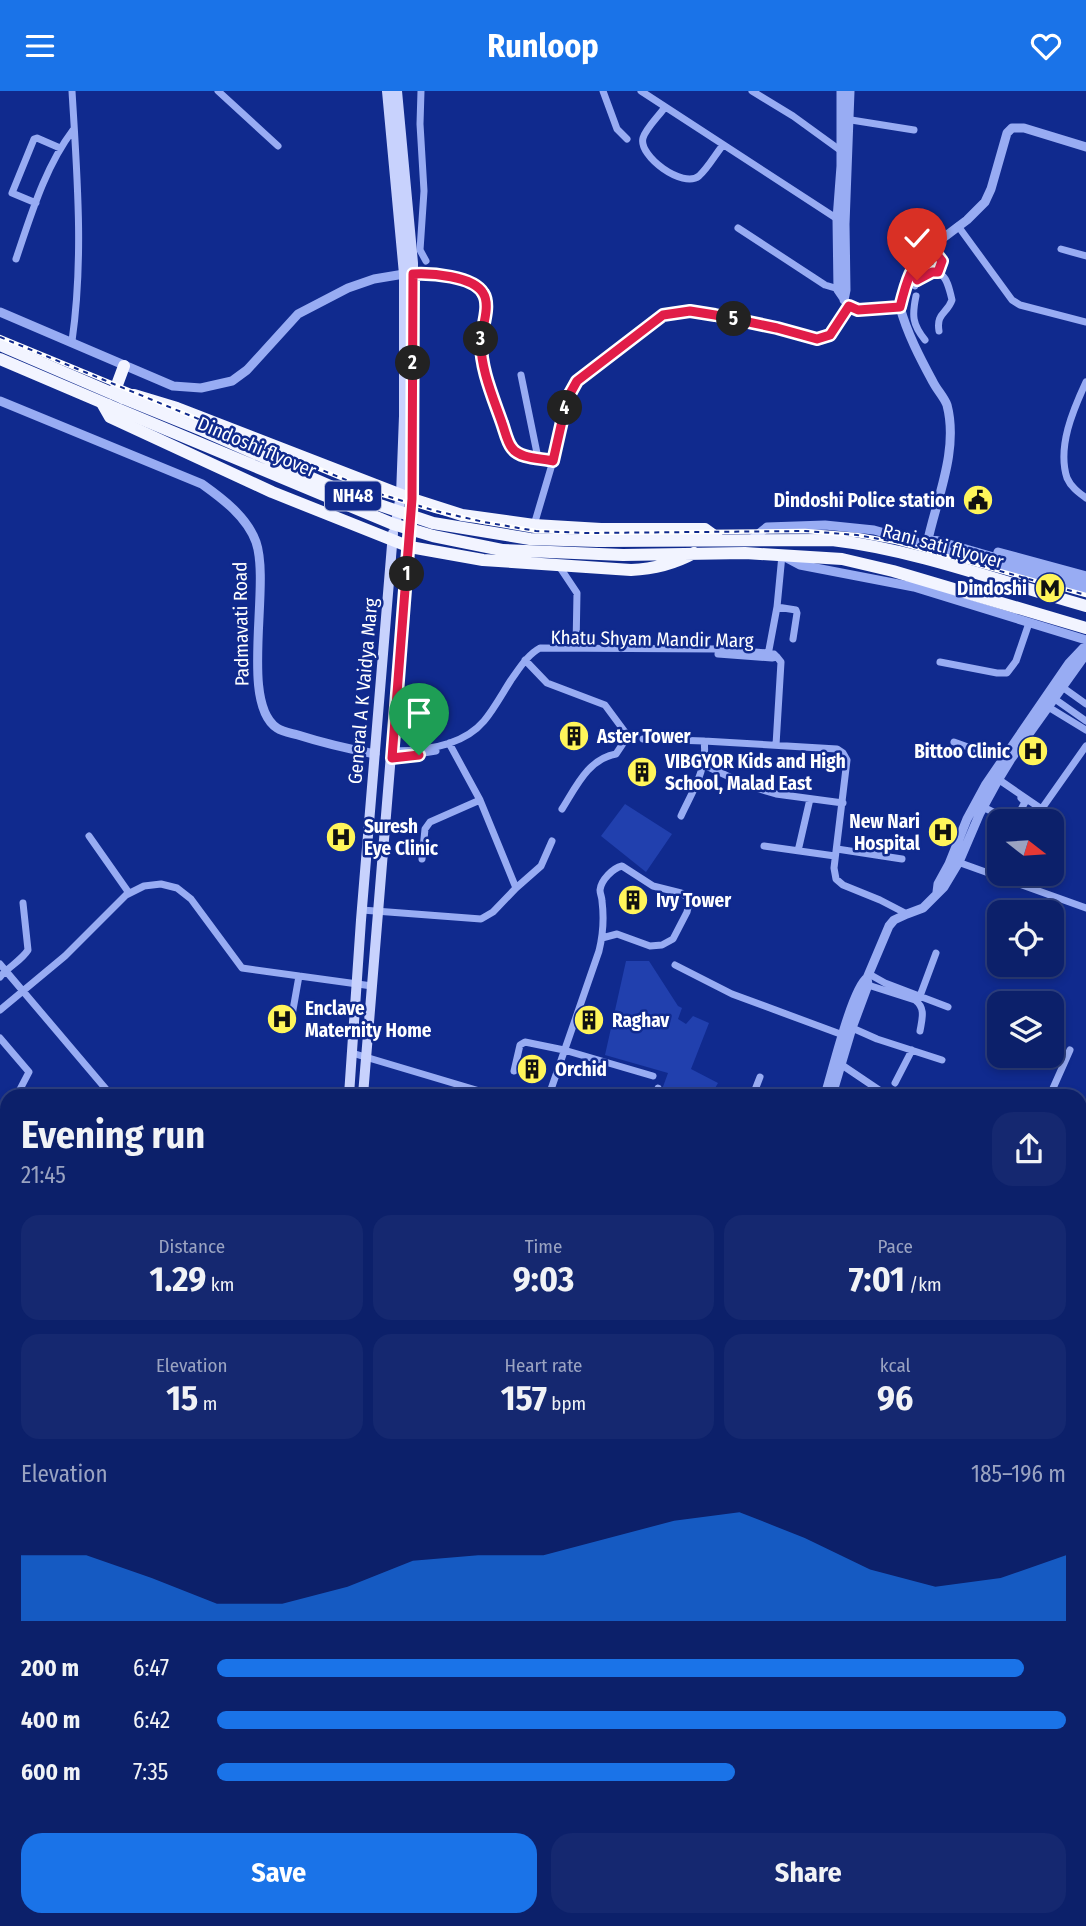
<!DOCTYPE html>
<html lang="en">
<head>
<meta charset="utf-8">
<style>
	:root { --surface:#0c206a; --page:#152870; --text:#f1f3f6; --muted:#9aa3c1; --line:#2c3e7e; --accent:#1a73e8 }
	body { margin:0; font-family:"Fira Sans Condensed",sans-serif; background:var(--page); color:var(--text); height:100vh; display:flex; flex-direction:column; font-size:26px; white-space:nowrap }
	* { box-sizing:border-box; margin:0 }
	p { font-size:23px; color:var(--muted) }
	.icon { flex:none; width:38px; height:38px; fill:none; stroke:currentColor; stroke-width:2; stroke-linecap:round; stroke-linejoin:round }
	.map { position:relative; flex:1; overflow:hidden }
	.panel { position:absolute; left:0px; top:998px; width:1087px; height:838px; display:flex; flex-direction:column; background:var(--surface); border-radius:21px 21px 0 0; box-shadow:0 4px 10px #0003,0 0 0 2px var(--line) }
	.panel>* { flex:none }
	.needle { width:46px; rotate:107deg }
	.controls { position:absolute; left:987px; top:718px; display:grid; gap:14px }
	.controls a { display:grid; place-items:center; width:77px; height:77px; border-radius:14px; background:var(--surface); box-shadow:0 4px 10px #0003,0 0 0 2px var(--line); font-size:35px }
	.pin { position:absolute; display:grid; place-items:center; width:60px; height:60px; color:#fff; margin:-72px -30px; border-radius:50% 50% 50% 0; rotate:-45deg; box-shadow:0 0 7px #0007 }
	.pin .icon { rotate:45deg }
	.km { position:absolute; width:35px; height:35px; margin:-18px; border-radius:50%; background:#222; color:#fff; font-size:19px; line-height:35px; text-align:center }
	.round { display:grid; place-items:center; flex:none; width:74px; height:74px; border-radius:21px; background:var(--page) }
	.overview { display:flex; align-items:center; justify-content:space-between; height:119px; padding:0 21px }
	h1 { font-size:38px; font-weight:700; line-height:52px }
	.metrics { display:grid; grid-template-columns:repeat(3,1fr); gap:10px; height:119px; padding:7px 21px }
	.metrics div { display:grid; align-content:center; border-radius:18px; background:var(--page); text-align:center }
	.metrics b { font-size:35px; font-weight:700 }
	.metrics small { font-size:19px; font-weight:400 }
	.metrics p { font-size:19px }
	.chart { height:196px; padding:14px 21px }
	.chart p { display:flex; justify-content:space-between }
	.chart svg { width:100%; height:126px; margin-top:7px; fill:var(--accent); opacity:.7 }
	.action { display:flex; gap:14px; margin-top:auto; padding:14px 21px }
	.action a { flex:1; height:80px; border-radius:21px; background:var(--accent); color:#fff; font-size:28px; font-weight:700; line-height:80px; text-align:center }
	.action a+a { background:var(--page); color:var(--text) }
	ul { padding:0 21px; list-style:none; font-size:23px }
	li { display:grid; grid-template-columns:112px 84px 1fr; align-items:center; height:52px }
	li i { height:18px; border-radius:9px; background:var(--accent) }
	header { display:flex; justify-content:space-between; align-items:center; height:91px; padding:0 21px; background:var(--accent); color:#fff; font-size:32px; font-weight:700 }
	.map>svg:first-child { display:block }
	.green { fill:#2140ae }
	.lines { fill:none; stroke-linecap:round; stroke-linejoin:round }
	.stream { stroke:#8aa3f7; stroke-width:2 }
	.minor { stroke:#98acf3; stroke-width:7 }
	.tertiary { stroke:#98acf3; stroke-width:9 }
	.secondary { stroke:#c8d2fd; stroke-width:10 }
	.trunk { stroke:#f2f4ff; stroke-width:12 }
	.rail-casing { stroke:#fff; stroke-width:4.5 }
	.rail { stroke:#102a8e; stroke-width:2; stroke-dasharray:5; stroke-linecap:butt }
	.trunk-bridge { stroke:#f2f4ff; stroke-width:12 }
	.route-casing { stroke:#fff; stroke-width:14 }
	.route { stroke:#e11d48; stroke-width:9 }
	.labels { text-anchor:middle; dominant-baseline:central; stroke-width:5; stroke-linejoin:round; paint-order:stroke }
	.shield { fill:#102a8e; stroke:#b7bfdd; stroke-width:2 }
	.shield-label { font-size:18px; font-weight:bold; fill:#fff }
	.street-label { font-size:19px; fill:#fff; stroke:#102a8e }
	.poi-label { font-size:19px; font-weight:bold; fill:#fff; stroke:#102a8e; text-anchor:start }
</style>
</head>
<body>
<header><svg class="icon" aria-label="menu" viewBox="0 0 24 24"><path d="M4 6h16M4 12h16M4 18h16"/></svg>Runloop<svg class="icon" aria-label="heart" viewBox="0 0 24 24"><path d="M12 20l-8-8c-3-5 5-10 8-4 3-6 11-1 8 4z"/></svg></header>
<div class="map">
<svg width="1086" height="1835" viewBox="0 0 1086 1835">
	<rect width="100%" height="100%" fill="#102a8e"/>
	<path class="green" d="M625,713l47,30 -26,38 -45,-36z
		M626,870h23l29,45 4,2 -4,11 8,5 7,-8 16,7 -18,46 27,14 -7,12h-51l8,-22 -63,-18z"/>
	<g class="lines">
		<path class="stream" d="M1080,1389l6,1"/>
		<path class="minor" d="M218,0l60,55
			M421,0l-1,33 4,67 -4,59 6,11
			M603,0l14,38 10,10
			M641,0l198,129
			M752,0l41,25 51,37
			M665,16c-6,9 -19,21 -22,31 -5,18 40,51 56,38 9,-8 16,-21 24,-31
			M845,28l69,11
			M36,112l-24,-10 22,-54 3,-1 23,10
			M958,135l54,74 8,5 66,17
			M738,137l87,57 17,5
			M931,156l10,14 -3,12
			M1061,158l25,7
			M16,168c15,-44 29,-92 57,-129
			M413,183c18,-1 59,2 70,19 8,12 -1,34 -2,47 -1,28 12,57 21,83 3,8 5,19 10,25 9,11 29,11 41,13
			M915,195l2,-6c26,-13 29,-6 35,20 -5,14 -16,13 -13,31
			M916,205c-4,19 -4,28 9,44
			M72,250c12,-83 5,-167 0,-250
			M521,284l17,83
			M1086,291c-13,28 -29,65 -19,96 4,9 11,14 19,20
			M534,434l19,-64 14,-62 10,-18 37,-30 18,-10 31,-26 27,-4 25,4 62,13 40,11 13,-4 19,-29
			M559,475l18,27 -1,54
			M777,516l5,-52
			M718,563l54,4 5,-1
			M768,564l9,-48 19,3 1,3 -4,26
			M525,569l22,23 58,22 20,27 -1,10 -8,12c-28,5 -40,33 -54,55
			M940,571l57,11h10l9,-12 13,-38
			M1058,593l28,20
			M1052,606l34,24
			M1045,614l41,25
			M643,648l61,2 133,8 6,4 4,7 -13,108 2,11 7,6 37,15 27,14
			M954,651l25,9 7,-2 17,10
			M449,652l31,57 36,88
			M776,654l5,-83 -4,-5
			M393,660c30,0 70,-5 91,-30 10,-12 18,-27 27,-41 8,-11 16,-25 29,-32l178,1 50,4 6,1 3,3
			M392,667l44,-7
			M704,674l45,21 27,8 67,9
			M995,686l45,31 3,-1 43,-61
			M983,716l28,14
			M681,725c11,-24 27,-48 23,-75
			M1015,730l10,-19 -4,-4
			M89,745l40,57
			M764,755l71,10
			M837,758l65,10
			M798,760l12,-52
			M422,768l3,-30 5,-7 50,-22
			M955,770l131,47
			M362,819l119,9 12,-7 23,-24 25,-22 11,-25
			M0,873l111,131
			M675,874l57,29 111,41
			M869,883l16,9 63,24
			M0,886c8,-10 21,-16 28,-27l-5,-47
			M868,894l47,15c11,8 7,19 5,31
			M920,905l16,-43
			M0,919l65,-54 61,-61 18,-9 17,-2 16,4 14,11 51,69 130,18
			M291,930l8,-45
			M850,936l27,12 65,21
			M0,947l29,34 -12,23
			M352,962l141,42
			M839,972l40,27 13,5
			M514,980l6,-26 5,-3 39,8 89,26
			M895,992l17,-33
			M549,1004l50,-144c4,-16 5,-34 3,-50 0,-4 -2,-7 -2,-11 1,-10 13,-22 22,-24l31,20 28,7 6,4 2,6 -2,9 -14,27 -11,6 -12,1 -33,-12 -15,4
			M656,1004l2,-7
			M753,1004l7,-18
			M1050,1004l20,-45
			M0,1035l7,-13
			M1080,1046l6,3
			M0,1057l7,3
			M1080,1103l6,-22
			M0,1175l7,1
			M0,1194l7,1
			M0,1206l7,1
			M1080,1252l3,-4 3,-17
			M0,1290l7,-1
			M0,1614l3,1 2,5 -5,14
			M0,1653l7,1
			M1080,1751l6,-1
			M81,1829v3l2,3
			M176,1829l1,6
			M384,1829l11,6
			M546,1829l4,6
			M790,1829l1,6
			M27,1835l7,-6
			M425,1835l2,-6
			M693,1835l2,-6
			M960,1835l14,-6"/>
		<path class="tertiary" d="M841,0v75l-4,53 1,71 11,16 9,4 42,-3
			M844,209l2,-10 -1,-66 5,-133
			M900,216l12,-39 11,-15 44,-33 18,-18 6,-13 16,-56 5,-5h12l62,19
			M900,216c7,26 20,51 33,75 4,8 11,15 14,23 12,46 -11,95 -20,139
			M0,221l173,74 28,2 31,-7 15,-11 51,-56 50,-26 26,-9 30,-5
			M0,310l202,83c21,15 45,33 54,58 15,43 -17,161 21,186 6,4 14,5 21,7 25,8 51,14 77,19
			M928,447l158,46
			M751,449l16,-13 58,-2 49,5 212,60
			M998,461l88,24
			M785,466l15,8 114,22 172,53
			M937,801l1,-8 11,-20 18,-45 19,-35 83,-121 17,-18
			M825,1004c7,-22 27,-106 42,-117
			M832,1004l20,-67 16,-43 -1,-7 22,-52 5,-6 13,-6 16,-6 21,-21 15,-25 21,-49 17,-31 14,-23 75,-105
			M1080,1174l6,2
			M0,1367l7,-1"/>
		<path class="secondary" d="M387,0l17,183v142l-3,79 -4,22
			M349,1004l12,-175 32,-387
			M363,1004l49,-596 1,-236 -16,-172
			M137,1835l1,-6
			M148,1835l1,-6"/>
		<path class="trunk" d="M0,254l123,53
			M0,268l108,46
			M114,302l10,-27
			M119,305l15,-1 43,13 235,91 50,16 72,10 67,4h104l15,11
			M102,312l8,14 162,75 138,55 73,13 148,10c23,-1 43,-6 63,-17
			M598,450l234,-1c85,10 172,43 254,66
			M502,459l121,5 122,-2 97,6 51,12 193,57"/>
		<g class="rail-casing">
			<path id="rail" d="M0,246l380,157 56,17 48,11 52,9 51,2 218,-2 52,4 39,7 190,53"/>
		</g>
		<use href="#rail" class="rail"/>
		<path class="trunk-bridge" d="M123,307l79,32 151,66 80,27 97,16 68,2
			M108,314l285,119 40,12 69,14"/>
	</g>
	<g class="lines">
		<g class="route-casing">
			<path id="route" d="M419,664l-27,3 20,-259 1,-225c18,-1 60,2 70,19 8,12 -1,34 -2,47 -1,28 12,57 21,83 3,8 5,19 10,25 8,11 29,10 41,13l14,-62 10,-18 86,-66 27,-4 25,4 62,13 40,11 13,-4 19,-29 9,4 42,-3c6,-24 11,-44 31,-60l11,14 -4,11h-6l-15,8"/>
		</g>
		<use href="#route" class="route"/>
	</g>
	<defs>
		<g id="civic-disc" transform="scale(1.575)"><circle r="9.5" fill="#fff55a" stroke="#102a8e"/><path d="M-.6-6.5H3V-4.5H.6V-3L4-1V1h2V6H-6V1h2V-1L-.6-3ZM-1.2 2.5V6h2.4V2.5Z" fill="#111"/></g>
		<g id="metro-disc" transform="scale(1.575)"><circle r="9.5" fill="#fff55a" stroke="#102a8e"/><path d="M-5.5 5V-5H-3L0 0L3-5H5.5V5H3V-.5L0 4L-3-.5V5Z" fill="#111"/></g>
		<g id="building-disc" transform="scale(1.575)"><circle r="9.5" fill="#fff55a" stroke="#102a8e"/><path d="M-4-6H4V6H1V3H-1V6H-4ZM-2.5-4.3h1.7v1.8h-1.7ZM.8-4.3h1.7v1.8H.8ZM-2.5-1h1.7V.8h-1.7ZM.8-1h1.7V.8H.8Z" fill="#111"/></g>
		<g id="hospital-disc" transform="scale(1.575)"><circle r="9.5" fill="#fff55a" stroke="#102a8e"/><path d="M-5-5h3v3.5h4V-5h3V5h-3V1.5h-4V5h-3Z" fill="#111"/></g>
	</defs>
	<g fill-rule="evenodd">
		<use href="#civic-disc" x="978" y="409"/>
		<use href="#metro-disc" x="1050" y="497"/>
		<use href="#building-disc" x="574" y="645"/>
		<use href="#hospital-disc" x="1033" y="660"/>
		<use href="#building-disc" x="642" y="681"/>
		<use href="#hospital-disc" x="943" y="741"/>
		<use href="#hospital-disc" x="341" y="746"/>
		<use href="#building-disc" x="633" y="809"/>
		<use href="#hospital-disc" x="282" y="928"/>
		<use href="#building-disc" x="589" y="929"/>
		<use href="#building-disc" x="532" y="978"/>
	</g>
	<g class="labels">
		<rect class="shield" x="325" y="390.5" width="56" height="29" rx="5"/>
		<g class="shield-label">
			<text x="353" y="405">NH48</text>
		</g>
		<g class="street-label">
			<text transform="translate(257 356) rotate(23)">Dindoshi flyover</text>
			<text transform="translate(943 455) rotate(15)">Rani sati flyover</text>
			<text transform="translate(241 533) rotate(-91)">Padmavati Road</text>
			<text transform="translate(652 548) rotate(1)">Khatu Shyam Mandir Marg</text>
			<text transform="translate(363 600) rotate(-85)">General A K Vaidya Marg</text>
		</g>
		<g class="poi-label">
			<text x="955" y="409" text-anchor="end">Dindoshi Police station</text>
			<text x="1027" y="497" text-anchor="end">Dindoshi</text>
			<text x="597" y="645">Aster Tower</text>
			<text x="1010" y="660" text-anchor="end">Bittoo Clinic</text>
			<text x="665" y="670">VIBGYOR Kids and High<tspan x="665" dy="22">School, Malad East</tspan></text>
			<text x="920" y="730" text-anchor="end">New Nari<tspan x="920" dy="22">Hospital</tspan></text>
			<text x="364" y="735">Suresh<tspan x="364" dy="22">Eye Clinic</tspan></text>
			<text x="656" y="809">Ivy Tower</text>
			<text x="305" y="917">Enclave<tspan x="305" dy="22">Maternity Home</tspan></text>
			<text x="612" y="929">Raghav</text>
			<text x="555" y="978">Orchid</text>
		</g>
	</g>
</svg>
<div class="controls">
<a><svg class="needle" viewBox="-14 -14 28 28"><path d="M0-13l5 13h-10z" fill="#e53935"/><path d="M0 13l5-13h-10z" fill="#9aa3c1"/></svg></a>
<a><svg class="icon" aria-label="locate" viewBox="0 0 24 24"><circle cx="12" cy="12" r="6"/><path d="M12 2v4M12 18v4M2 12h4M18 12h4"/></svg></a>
<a><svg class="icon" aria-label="layers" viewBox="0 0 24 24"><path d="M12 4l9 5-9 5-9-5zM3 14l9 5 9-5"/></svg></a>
</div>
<div class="pin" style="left:419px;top:664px;background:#1e9e55"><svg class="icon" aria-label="arrive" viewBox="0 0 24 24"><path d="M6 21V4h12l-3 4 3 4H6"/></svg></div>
<div class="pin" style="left:917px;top:189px;background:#d93025"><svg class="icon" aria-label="check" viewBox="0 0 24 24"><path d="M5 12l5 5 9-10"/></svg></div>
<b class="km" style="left:407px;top:483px">1</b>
<b class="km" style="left:413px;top:272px">2</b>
<b class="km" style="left:481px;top:248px">3</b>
<b class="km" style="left:565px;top:317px">4</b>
<b class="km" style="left:734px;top:228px">5</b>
<section class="panel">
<div class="overview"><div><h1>Evening run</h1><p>21:45</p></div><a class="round"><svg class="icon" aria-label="share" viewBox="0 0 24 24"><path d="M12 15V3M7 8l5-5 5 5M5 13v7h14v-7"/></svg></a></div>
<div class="metrics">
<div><p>Distance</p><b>1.29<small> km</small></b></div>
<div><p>Time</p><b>9:03</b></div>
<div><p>Pace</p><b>7:01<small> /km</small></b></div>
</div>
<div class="metrics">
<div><p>Elevation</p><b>15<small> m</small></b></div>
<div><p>Heart rate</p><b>157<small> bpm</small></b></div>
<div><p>kcal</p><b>96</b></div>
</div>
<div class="chart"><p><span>Elevation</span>185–196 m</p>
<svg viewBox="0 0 160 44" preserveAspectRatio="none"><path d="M0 44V21L10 21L20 29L30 38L40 38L50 32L60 23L70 21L80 21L90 15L100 9L110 6L120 15L130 26L140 32L150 29L160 21V44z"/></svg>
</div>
<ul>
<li><b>200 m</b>6:47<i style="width:95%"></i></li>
<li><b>400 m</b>6:42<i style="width:100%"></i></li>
<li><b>600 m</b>7:35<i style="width:61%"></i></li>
</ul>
<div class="action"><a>Save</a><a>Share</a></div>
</section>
</div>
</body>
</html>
